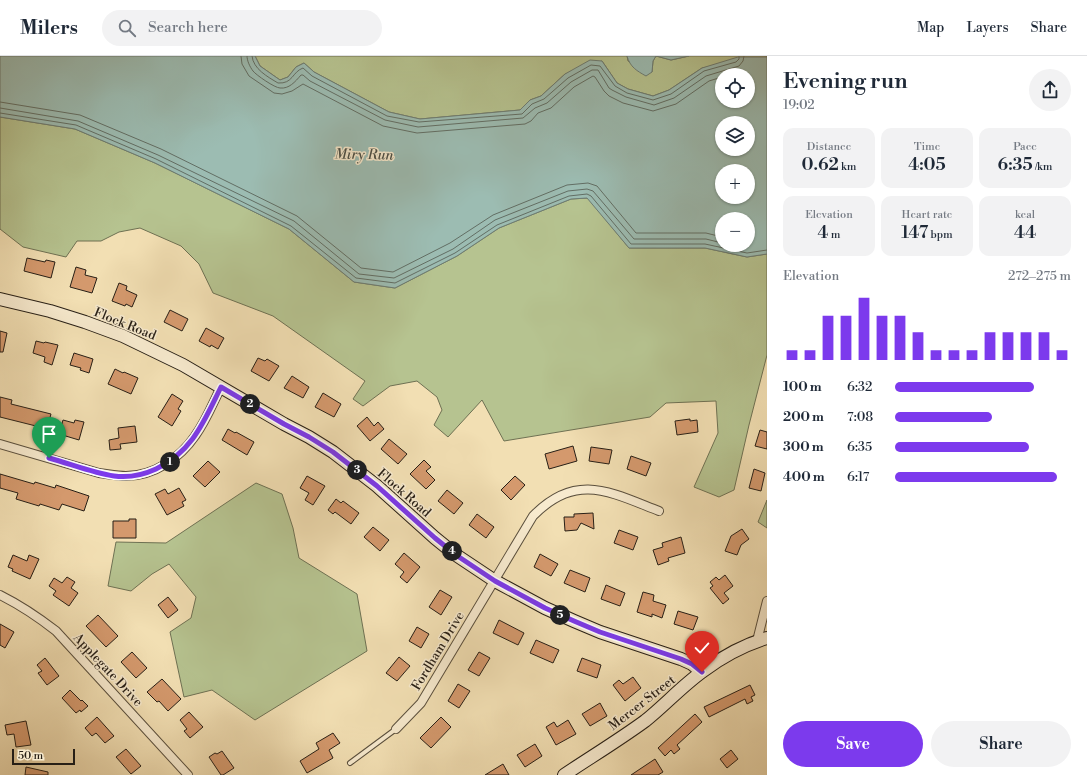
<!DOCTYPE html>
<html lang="en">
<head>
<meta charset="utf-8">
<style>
	:root { --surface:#fff; --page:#f2f2f3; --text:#1f2937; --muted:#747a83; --line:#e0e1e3; --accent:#7c3aed }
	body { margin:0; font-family:"Libre Bodoni",serif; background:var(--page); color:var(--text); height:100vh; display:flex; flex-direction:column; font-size:15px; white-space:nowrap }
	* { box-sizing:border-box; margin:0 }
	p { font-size:13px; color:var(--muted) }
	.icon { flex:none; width:22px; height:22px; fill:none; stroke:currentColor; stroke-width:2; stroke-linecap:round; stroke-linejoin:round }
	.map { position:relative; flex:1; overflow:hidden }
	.details { display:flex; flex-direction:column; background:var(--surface); width:320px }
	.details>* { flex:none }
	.buttons { position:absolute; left:715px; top:12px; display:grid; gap:8px }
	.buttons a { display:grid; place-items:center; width:40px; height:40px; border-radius:50%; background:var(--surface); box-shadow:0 1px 3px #0004; font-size:20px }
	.scale { position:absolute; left:12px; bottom:10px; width:63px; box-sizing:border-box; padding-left:4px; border:2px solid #271f16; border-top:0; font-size:11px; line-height:14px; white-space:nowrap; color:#271f16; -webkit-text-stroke:3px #f7eace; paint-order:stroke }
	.pin { position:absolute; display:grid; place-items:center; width:34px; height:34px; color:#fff; margin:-41px -17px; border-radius:50% 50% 50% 0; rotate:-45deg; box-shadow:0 0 4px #0007 }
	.pin .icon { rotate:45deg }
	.km { position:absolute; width:20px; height:20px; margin:-10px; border-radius:50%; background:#222; color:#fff; font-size:11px; line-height:20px; text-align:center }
	.round { display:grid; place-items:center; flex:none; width:42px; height:42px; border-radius:21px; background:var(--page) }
	.summary { display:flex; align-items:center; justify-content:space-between; height:68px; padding:0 16px }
	h1 { font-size:22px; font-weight:600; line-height:30px }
	.metrics { display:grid; grid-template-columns:repeat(3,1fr); gap:6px; height:68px; padding:4px 16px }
	.metrics div { display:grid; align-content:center; border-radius:10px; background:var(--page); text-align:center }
	.metrics b { font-size:17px; font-weight:600 }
	.metrics small { font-size:11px; font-weight:400 }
	.metrics p { font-size:11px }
	.chart { height:112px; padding:8px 16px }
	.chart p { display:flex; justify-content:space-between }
	.chart svg { width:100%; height:72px; margin-top:4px; stroke:var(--accent); stroke-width:6 }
	.action { display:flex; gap:8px; margin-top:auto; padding:8px 16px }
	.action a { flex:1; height:46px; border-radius:24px; background:var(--accent); color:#fff; font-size:16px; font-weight:600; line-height:46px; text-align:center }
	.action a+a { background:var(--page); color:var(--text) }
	ul { padding:0 16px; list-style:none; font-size:13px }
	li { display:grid; grid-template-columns:64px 48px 1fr; align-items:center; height:30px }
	li i { height:10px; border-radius:5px; background:var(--accent) }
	header { display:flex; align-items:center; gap:24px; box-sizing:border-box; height:56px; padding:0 20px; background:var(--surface); border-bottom:1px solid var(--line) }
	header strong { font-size:19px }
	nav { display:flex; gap:22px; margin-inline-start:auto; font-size:14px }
	.search { width:280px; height:36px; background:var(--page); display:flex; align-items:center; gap:10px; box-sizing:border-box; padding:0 14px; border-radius:22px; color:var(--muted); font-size:15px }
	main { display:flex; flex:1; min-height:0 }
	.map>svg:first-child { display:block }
	.green { fill:#b6c390; stroke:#6e7153 }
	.water { fill:#9cbcb2; stroke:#6d7d74; fill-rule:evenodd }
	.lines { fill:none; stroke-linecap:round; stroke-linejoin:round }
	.shore { stroke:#626e64; stroke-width:1 }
	.building { fill:#d4996d; stroke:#271f16 }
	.lane-casing { stroke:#5a4f3d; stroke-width:6 }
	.street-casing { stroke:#5a4f3d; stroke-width:10 }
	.secondary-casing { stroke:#271f16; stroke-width:14 }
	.lane { stroke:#f7eace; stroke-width:4 }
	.street { stroke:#f7eace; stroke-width:8 }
	.secondary { stroke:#f7eace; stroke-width:12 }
	.route-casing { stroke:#fff; stroke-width:8 }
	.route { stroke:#7c3aed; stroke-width:5 }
	.labels { text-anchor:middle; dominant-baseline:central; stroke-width:3; stroke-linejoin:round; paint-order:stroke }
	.street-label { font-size:13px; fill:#271f16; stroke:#f7eace }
	.water-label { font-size:14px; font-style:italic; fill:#4a4e45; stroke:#f7eace }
</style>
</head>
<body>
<header>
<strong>Milers</strong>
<div class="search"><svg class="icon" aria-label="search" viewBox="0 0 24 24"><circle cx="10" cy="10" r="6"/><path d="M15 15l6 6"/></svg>Search here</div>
<nav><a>Map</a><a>Layers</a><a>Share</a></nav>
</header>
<main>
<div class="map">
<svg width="767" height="719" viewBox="0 0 767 719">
	<rect width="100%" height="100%" fill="#f2dfb3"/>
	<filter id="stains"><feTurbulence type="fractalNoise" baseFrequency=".005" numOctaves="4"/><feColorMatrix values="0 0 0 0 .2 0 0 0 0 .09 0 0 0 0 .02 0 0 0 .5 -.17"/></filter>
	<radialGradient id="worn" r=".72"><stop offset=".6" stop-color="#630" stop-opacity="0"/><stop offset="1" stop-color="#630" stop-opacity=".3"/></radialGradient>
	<path class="green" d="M255,0h372l1,5 24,11 1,-11 3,-5 15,4 18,-4h78v1l-65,11 -33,22 -16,6 -25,-7 -11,-6 -15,-22 -37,13 -24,22 -11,4 -10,10 -100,9 -31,-7 -75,-40 -10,-9 -8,4 -8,10 -8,3 -20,-14z
		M0,61l75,12 80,34 134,66 65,53 41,6 62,-32 42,-28 72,-29 17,-1 41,50h76l42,9 20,-3v101l-18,70 -15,65 -15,7 -25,-10 24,-54 -2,-32 -50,2 -16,14 -146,24 -22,-41 -34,37 -14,-12 8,-15 -5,-13 -20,-16 -27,5 -27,20 -10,-7 12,-18 -92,-65 -60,-23 -14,-29 -18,-18 -41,-18 -21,4 -18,9h-24l-11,16 -43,-10 -23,-18z
		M256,427l26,11 11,34 6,30 58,36 10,57 -112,69 -43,-30 -28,7 -14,-65 21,-14 5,-21 -27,-33 -17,10 -21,17 -23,-5 8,-44 50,1z
		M767,444v28l-9,-6z"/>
	<path class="water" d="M0,0h255l5,10 20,14 8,-3 8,-10 8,-4 10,9 75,40 31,7 100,-9 10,-10 11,-4 24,-22 25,-14 12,1 15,22 11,6 25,7 16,-6 33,-22 36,-11h29v197l-20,3 -42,-9h-76l-42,-50 -16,1 -72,29 -42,28 -62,32 -41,-6 -65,-53 -134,-66 -80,-34 -75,-12zM722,19h26v26h-26zM722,67h26v26h-26zM722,115h26v26h-26zM722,163h26v26h-26z
		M627,0h62l-18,4 -15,-4 -3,5 -1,11 -6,4c-9,-5 -16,-9 -19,-20z"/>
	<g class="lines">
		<path class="shore" d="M241,0l1,8 7,12 25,17 8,1 10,-3 11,-7 80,42 34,7 108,-9 6,-3 7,-8 13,-5 23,-21 19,-11 2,1 9,14 5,5 14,7 30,8 23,-7 33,-23 13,-4
			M247,0c0,5 3,11 6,15 3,4 22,17 27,17 9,1 15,-6 21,-13h2l7,6 75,39 33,7 105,-9 12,-10 12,-5 24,-21 21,-12h6l11,18 3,2 14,7 28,8 20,-7 32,-22 33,-10 4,-5 1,-5
			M252,0c1,13 16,21 26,27 15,1 14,-11 25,-15l9,8 75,40 32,6 103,-8 10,-10 12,-5 24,-21 23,-13 9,1 15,20 12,7 26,7 18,-6 33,-23 32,-9 3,-3v-3
			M0,46l80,13 81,34 136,67 64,52 32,4 57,-29 43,-28 74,-30 21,-2 9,3 39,47h70l16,4
			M0,52l78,13 80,34 136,66 65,53 35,4 59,-29 42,-29 73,-29 19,-2 6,2 41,48h72l16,4
			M0,57l76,12 80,34 135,67 65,52 39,5 60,-30 42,-28 72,-29 18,-2 4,2 40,48h74l42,9 20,-3"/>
	</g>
	<path class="building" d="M27,202l18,4 1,-2 9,2 -4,16 -27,-7z
		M76,211l10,3 -1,5 12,3 -5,15 -22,-6z
		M119,227l8,3 -1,4 11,5 -5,12 -6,-3 -1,2 -13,-5z
		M170,254l18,9 -6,12 -18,-9z
		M206,272l18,10 -6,11 -7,-4 -1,2 -11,-6z
		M0,275l7,2 -4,19h-3z
		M36,285l8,2 1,-1 13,3 -6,20 -8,-3 1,-5 -12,-4z
		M74,297l19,6 -4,14 -9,-3 1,-2 -11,-3z
		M258,302l7,3 2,-2 12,7 -10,15 -18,-10z
		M115,313l8,4 1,-1 14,6 -7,16 -23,-10z
		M292,320l17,11 -6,11 -19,-10z
		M323,337l18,11 -7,13 -19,-10z
		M172,338l11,7 -5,8 3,2 -9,15 -14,-9z
		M0,341l12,3 -1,4 40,10 -5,17 -7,-2 1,-2 -40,-10z
		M367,361l7,9 4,-4 6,7 -14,12 -13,-15z
		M690,363v2l7,-1 1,12 -21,3 -2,-14z
		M63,364l11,3 1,-3 9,2 -5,18 -20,-6z
		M135,370l2,16 -17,2 1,5 -11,1 -1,-10 10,-2 -1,-10z
		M228,373l7,4 1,-1 18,10 -7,13 -25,-15z
		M760,374l7,2v17l-12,-3z
		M389,383l18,15 -9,10 -17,-15z
		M573,390l4,15 -28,8 -4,-15z
		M591,391l21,3 -3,14 -20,-3z
		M631,400l20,7 -5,13 -19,-7z
		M424,404l7,7 -5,4 9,9 -9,9 -16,-15z
		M208,405l12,11 -15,15 -12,-11z
		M754,413l11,4 -4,18 -12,-3z
		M0,418l34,10 1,-2 20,6 1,-3 33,11 -5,15 -22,-7 -3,6 -19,-6 -1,2 -23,-7 2,-6 -18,-5z
		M307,420l18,10 -12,19 -8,-5 4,-7 -9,-5z
		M515,420l10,9 -14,15 -10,-10z
		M179,432l7,12 -4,2 2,4 -17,9 -12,-21 10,-5 3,5z
		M447,434l16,13 -9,11 -16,-13z
		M336,443l5,4 2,-2 16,12 -8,11 -16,-12 -2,2 -5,-4z
		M593,457l1,16 -13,-6 -4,7 -12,1 -1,-14h10v-3z
		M477,458l17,13 -8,11 -17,-13z
		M129,463h7v19h-23v-17h16z
		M373,471l16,13 -9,11 -16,-14z
		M742,473l7,10 -8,6 -4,10 -12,-4 6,-15z
		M619,474l19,7 -5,13 -19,-7z
		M681,481l4,16 -17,5 1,3 -11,4 -5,-15 10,-3 -1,-4z
		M404,497l16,14 -13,16 -7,-6 4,-5 -9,-8z
		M540,498l18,10 -7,12 -17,-9z
		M13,499l14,6 2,-6 10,4 -9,20 -18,-8 1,-2 -5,-2z
		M570,514l20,8 -5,14 -21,-9z
		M725,519l8,11 -9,7 5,6 -6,5 -13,-16 3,-2 -3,-4 6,-5 3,3z
		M67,521l8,5 -4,6 7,5 -9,13 -16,-11 3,-4 -7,-5 5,-8 8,5z
		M606,529l19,8 -5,13 -19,-7z
		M440,534l12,7 -11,18 -12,-8z
		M643,536l11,3 -1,6 13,4 -4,13 -10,-4v3l-15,-5z
		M168,541l10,13 -10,8 -10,-13z
		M678,555l20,6 -5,13 -19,-6z
		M98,559l20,21 -12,11 -20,-21z
		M499,564l25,13 -6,12 -25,-12z
		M0,568l14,8 -9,16 -5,-3z
		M417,571l12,7 -8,14 -12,-7z
		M536,584l23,10 -6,13 -23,-10z
		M132,596l15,16 -11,10 -15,-16z
		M479,596l11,6 -11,18 -11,-6z
		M399,601l11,9 -13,15 -11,-8z
		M45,602l14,18 -12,9 -9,-12 4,-2 -5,-6z
		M582,602l19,7 -4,13 -20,-7z
		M633,621l8,11 -16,13 -12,-16 6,-5 4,4z
		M162,623l19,20 -13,12 -9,-10 -2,1 -10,-10z
		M458,628l12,7 -11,17 -11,-7z
		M750,629l5,10 -4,2 2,4 -6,3 -2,-5 -36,18 -5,-10z
		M70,634l11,11 1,-1 6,6 -7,6 -1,-2 -4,3 -14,-15z
		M600,647l7,13 -17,10 -8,-12z
		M189,656l14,15 -13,11 -6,-7 3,-2 -7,-9z
		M695,658l7,8 -25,23 3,4 -6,5 -3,-4 -6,6 -7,-8z
		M97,661l17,19 -9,7 -9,-10 -4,3 -7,-8z
		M441,661l10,10 -20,21 -11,-10z
		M568,664l8,14 -20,11 -10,-18 8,-5 3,5z
		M26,665l5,24 -15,2 -2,-13 -7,1 -2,-10z
		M333,677l7,10 -11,7 4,8 -26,15 -7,-12 19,-12 -3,-6z
		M535,688l7,12 -17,11 -8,-12z
		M126,693l15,17 -10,8 -15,-17z
		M731,694l7,9 -11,9 -7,-9z
		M222,695l12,17 -11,7h-2l-12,-18 6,-4 2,1z
		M655,703l8,13 -5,3h-27z
		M503,708l6,11h-24z
		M26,711l22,5v3h-23z"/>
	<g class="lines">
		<g class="lane-casing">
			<path id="lane" d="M350,707l46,-34"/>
		</g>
		<g class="street-casing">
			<path id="street" d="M0,388l99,29c9,1 18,3 27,3 28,0 54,-18 69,-40 11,-15 18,-33 26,-49
				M0,539c20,10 38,22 56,36l132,144
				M757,585l10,-40
				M396,673l25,-26 112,-187c43,-44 77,-24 126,-5"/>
		</g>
		<g class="secondary-casing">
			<path id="secondary" d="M0,243l50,12 35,11 38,14 60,29 101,59 25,13 24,15 44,34 58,52 21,17 39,26 50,27 29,13 26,11 81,27 11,5 10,8
				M564,719c27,-18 55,-35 81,-54 20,-16 37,-35 58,-50 19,-14 41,-26 64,-33"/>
		</g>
		<use href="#lane" class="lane"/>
		<use href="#street" class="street"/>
		<use href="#secondary" class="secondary"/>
	</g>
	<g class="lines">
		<g class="route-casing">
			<path id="route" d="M49,402c22,6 44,15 65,18 15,2 29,-1 42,-7 37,-18 48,-48 65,-82l63,37 25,13 24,15 44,34 58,52 21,17 39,26 50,27 29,13 26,11 81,27 11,5 10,8"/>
		</g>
		<use href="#route" class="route"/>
	</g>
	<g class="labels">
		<g class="street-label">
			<text transform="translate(125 268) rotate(22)">Flock Road</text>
			<text transform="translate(404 437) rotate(41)">Flock Road</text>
			<text transform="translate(438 595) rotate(-59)">Fordham Drive</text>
			<text transform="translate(108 614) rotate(47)">Applegate Drive</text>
			<text transform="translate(642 647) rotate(-38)">Mercer Street</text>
		</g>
		<g class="water-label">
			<text transform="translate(364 99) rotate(1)">Miry Run</text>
		</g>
	</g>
	<rect width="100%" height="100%" filter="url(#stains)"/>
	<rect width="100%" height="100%" fill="url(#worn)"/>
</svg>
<div class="buttons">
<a><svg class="icon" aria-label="locate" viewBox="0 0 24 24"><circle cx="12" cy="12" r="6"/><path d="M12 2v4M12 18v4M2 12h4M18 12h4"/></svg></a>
<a><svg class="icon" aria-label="layers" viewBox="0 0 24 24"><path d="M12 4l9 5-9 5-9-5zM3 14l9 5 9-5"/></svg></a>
<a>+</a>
<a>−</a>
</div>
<div class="scale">50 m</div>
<div class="pin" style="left:49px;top:402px;background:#1e9e55"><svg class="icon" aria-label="arrive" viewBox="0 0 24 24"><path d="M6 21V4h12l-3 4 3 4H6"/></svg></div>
<div class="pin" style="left:702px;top:616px;background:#d93025"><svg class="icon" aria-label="check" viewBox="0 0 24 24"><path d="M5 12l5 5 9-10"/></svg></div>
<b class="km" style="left:170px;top:406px">1</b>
<b class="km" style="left:250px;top:348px">2</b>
<b class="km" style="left:357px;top:414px">3</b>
<b class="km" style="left:452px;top:495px">4</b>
<b class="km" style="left:560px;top:559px">5</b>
</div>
<section class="details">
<div class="summary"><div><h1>Evening run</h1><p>19:02</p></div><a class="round"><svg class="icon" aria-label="share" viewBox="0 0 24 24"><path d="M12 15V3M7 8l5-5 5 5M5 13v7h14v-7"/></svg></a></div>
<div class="metrics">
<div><p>Distance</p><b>0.62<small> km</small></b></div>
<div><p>Time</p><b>4:05</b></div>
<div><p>Pace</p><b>6:35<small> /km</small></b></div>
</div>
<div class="metrics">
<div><p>Elevation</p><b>4<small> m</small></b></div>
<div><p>Heart rate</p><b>147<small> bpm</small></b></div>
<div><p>kcal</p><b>44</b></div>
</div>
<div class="chart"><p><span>Elevation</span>272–275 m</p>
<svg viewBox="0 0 160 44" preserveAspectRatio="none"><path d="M5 44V38M15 44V38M25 44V17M35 44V17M45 44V6M55 44V17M65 44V17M75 44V27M85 44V38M95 44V38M105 44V38M115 44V27M125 44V27M135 44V27M145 44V27M155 44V38"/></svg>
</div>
<ul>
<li><b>100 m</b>6:32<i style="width:79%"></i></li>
<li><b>200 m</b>7:08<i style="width:55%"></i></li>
<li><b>300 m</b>6:35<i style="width:76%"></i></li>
<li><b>400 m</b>6:17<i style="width:92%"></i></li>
</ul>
<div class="action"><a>Save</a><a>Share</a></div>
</section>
</main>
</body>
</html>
